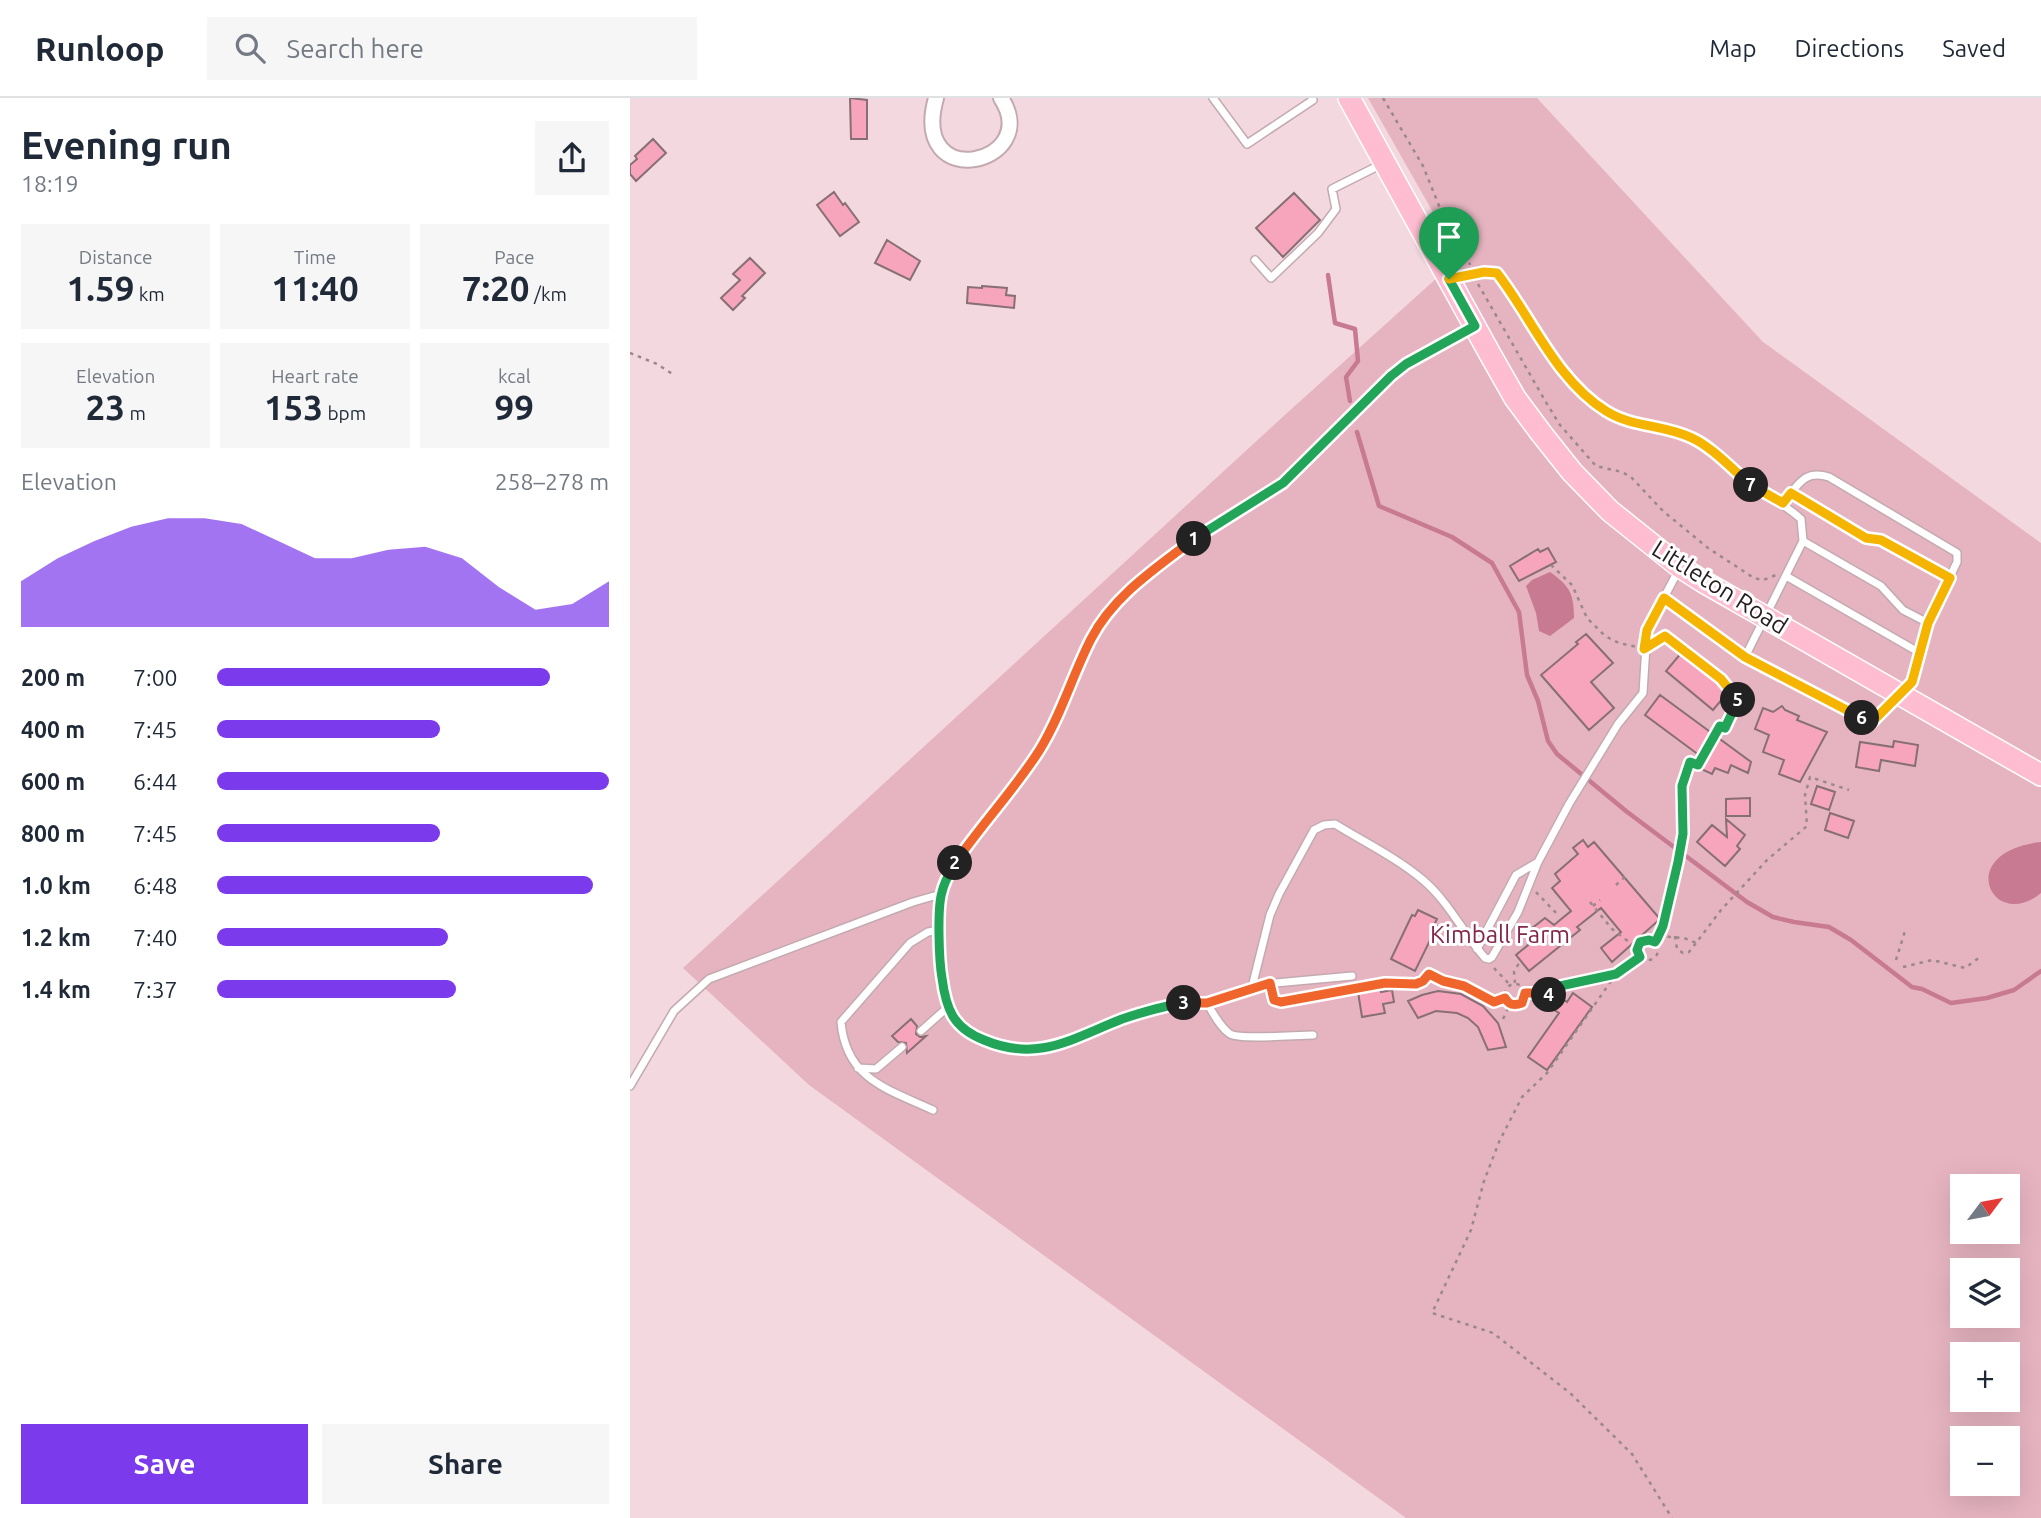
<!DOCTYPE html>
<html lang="en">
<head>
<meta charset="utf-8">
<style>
	:root { --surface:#fff; --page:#f6f6f7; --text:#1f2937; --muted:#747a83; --line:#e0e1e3; --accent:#7c3aed }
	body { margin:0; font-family:Ubuntu,sans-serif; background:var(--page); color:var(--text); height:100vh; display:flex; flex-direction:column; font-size:26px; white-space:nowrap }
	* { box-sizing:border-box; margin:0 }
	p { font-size:23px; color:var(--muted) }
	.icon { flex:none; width:38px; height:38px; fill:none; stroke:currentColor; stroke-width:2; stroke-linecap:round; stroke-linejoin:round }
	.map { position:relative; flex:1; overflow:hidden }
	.panel { display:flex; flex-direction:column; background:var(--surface); width:630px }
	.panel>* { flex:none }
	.needle { width:46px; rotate:58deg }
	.fabs { position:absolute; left:1320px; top:1076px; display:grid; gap:14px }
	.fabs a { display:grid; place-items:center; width:70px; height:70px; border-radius:0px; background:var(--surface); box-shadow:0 7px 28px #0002; font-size:35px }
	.pin { position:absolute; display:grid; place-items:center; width:60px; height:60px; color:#fff; margin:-72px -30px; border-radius:50% 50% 50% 0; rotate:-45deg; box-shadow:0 0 7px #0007 }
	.pin .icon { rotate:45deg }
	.km { position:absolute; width:35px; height:35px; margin:-18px; border-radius:50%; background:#222; color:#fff; font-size:19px; line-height:35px; text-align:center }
	.round { display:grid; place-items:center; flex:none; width:74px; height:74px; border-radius:0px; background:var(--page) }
	.summary { display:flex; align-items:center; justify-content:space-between; height:119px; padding:0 21px }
	h1 { font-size:38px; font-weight:700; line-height:52px }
	.figures { display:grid; grid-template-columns:repeat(3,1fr); gap:10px; height:119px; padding:7px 21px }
	.figures div { display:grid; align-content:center; border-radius:0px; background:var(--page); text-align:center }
	.figures b { font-size:35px; font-weight:700 }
	.figures small { font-size:19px; font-weight:400 }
	.figures p { font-size:19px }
	.chart { height:196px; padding:14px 21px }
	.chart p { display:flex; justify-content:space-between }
	.chart svg { width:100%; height:126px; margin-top:7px; fill:var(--accent); opacity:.7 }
	.action { display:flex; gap:14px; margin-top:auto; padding:14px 21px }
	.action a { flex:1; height:80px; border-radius:0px; background:var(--accent); color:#fff; font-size:28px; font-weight:700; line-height:80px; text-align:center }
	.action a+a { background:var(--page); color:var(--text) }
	ul { padding:0 21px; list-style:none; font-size:23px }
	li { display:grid; grid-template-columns:112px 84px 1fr; align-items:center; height:52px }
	li i { height:18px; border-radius:9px; background:var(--accent) }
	header { display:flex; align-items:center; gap:42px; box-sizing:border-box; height:98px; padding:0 35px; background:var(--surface); border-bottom:2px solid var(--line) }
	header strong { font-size:33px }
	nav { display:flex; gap:38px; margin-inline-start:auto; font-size:24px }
	.search { width:490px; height:63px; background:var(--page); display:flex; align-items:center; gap:18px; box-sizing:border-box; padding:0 24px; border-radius:0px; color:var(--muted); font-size:26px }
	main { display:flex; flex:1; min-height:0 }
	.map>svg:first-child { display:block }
	.green { fill:#e6b4c1; fill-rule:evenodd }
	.water { fill:#c77a91 }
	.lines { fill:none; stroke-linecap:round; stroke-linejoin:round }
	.stream { stroke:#c77a91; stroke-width:4.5 }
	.building { fill:#f6a5bc; stroke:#876f75; stroke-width:2 }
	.lane-casing { stroke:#c3aab0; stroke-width:10 }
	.street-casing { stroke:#c3aab0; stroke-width:18 }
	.primary-casing { stroke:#fff; stroke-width:24 }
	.path { stroke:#9b888c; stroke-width:2.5; stroke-dasharray:3.5 5; stroke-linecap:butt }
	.lane { stroke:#fff; stroke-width:7 }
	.street { stroke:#fff; stroke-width:14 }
	.primary { stroke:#ffbdd1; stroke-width:21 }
	.split-1-casing { stroke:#fff; stroke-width:14 }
	.split-2-casing { stroke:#fff; stroke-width:14 }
	.split-3-casing { stroke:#fff; stroke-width:14 }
	.split-4-casing { stroke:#fff; stroke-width:14 }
	.split-5-casing { stroke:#fff; stroke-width:14 }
	.split-6-casing { stroke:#fff; stroke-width:14 }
	.split-7-casing { stroke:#fff; stroke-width:14 }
	.split-8-casing { stroke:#fff; stroke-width:14 }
	.split-1 { stroke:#22a559; stroke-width:9 }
	.split-2 { stroke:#f0652b; stroke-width:9 }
	.split-3 { stroke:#22a559; stroke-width:9 }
	.split-4 { stroke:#f0652b; stroke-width:9 }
	.split-5 { stroke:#22a559; stroke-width:9 }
	.split-6 { stroke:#f5b400; stroke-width:9 }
	.split-7 { stroke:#f5b400; stroke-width:9 }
	.split-8 { stroke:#f5b400; stroke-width:9 }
	.labels { text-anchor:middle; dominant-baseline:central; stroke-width:6; stroke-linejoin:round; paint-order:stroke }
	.street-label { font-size:24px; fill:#251c1e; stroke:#fff }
	.park-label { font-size:24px; fill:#832649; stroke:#fff }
</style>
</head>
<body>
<header>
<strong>Runloop</strong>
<div class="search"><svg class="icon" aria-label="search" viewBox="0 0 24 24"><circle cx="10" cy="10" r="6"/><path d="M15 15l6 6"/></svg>Search here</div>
<nav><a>Map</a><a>Directions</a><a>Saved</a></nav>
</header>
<main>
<section class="panel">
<div class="summary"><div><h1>Evening run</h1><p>18:19</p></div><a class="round"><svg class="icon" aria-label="share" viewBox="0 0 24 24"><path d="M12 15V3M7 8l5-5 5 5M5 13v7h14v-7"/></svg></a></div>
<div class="figures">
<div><p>Distance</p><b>1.59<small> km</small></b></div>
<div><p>Time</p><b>11:40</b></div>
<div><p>Pace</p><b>7:20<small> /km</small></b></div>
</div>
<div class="figures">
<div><p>Elevation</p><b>23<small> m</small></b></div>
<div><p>Heart rate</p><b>153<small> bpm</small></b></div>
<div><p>kcal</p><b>99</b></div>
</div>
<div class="chart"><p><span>Elevation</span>258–278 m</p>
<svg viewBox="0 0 160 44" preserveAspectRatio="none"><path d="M0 44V28L10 20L20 14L30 9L40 6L50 6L60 8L70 14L80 20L90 20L100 17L110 16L120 20L130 30L140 38L150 36L160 28V44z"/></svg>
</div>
<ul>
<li><b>200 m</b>7:00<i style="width:85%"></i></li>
<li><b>400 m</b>7:45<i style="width:57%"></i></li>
<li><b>600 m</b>6:44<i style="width:100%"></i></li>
<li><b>800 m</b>7:45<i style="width:57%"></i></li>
<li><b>1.0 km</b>6:48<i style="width:96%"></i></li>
<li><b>1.2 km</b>7:40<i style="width:59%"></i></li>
<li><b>1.4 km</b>7:37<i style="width:61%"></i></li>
</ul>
<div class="action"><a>Save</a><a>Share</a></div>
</section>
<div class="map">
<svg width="1411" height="1420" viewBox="0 0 1411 1420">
	<rect width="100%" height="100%" fill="#f3d9df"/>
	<path class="green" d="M738,0h169l226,244 278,201v975h-635l-597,-433 -126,-117 604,-555 172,-155zM1332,1088h45v46h-45zM1332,1172h45v46h-45zM1332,1256h45v46h-45zM1332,1340h45v46h-45z"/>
	<path class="water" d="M920,474c20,14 24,22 24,46l-24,18 -11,-5 -3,-18 -10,-27 6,-6z
		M1411,744v51c-48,40 -89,-41 0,-51z"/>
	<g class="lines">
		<path class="stream" d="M698,177l7,48 20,6 3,32 -12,16 4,24
			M727,334l22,74 73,31 40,26 27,49 8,63 11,26 10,40 9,13 69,57 121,91 26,15 21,5 35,5 22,13 61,47 10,2 29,14 36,-5 27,-8 27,-19"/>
	</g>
	<path class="building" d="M220,0l17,2v39h-16z
		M23,41l13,14 -30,28 -6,-7v-9l7,-6 -2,-3z
		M204,94l9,13 2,-2 14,19 -19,14 -23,-31z
		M664,95l26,27 -37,37 -27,-29z
		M257,142l33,21 -10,19 -35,-17z
		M120,160l15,15 -23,23 3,2 -12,12 -12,-12 19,-18 -7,-6z
		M352,188l25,2 -1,7 9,1 -1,12 -47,-5 1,-16 14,1z
		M918,450l8,14 -37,19 -9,-15 28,-17 2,3z
		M956,536l27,29 -22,19 23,26 -25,22 -48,-55 37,-31 -2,-2z
		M1052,554l47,39 -16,19 -47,-39z
		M1030,597l91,67 -3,11 -17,-8 -3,8 -13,-5 -3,6 -13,-6 4,-10 -58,-43z
		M1152,608l3,4 14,6 -2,4 30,12 -27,50 -21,-8 5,-14 -21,-8 6,-17 -14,-6 8,-21 10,4z
		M1264,643l24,4 -3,21 -34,-6 -2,11 -23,-4 4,-25 33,5z
		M1187,688l18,6 -6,18 -18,-6z
		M1120,700v18h-24v-17z
		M1200,715l24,8 -6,17 -23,-8z
		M1096,721l19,16 -8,11 3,3 -15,17 -28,-24 15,-17 15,12z
		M953,742l5,7 6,-5 66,77 -48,43 -11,-14 20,-16 -20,-24 -24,19 3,3 -51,41 -13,-16 17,-14 -1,-2 4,-3 -5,-7 14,-11 9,7 17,-14 -19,-23 8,-7 -5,-7 23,-20 -5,-6z
		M788,812l19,9 -3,6 3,1 -22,45 -24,-12 21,-44 3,1z
		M750,890l1,4 11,-2 2,12 -11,2 2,9 -23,4 -4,-25z
		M808,893l23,3 22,12 15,17 8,24 -18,3 -10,-23 -10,-9 -11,-5 -21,-2 -18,7 -10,-17 14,-6z
		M943,895l19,14 -45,63 -19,-13 31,-44 -8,-5 8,-12 8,6z
		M281,921l6,7 -1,8 4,3 6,-1 -19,17 -1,-10 -8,-1 -6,-6z"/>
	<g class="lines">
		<g class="lane-casing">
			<path id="lane" d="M583,0l34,46 66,-44 -1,-2
				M625,162l16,18 47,-45 18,-24 -4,-20 50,-25
				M823,180l31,-6 13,1c35,45 58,100 105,135 27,21 62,15 91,30 22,11 39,33 59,47 18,13 31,18 49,34l2,22
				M1161,395l75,45 15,2 69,38
				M1153,405c15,-18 21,-34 46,-26l128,76v9l-29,61
				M1173,443l78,45 22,24 25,13 -16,59 -41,41 -126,-66z
				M1156,478l134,77
				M1034,500l81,59
				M847,851l39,-74 22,-13
				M722,878l-87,8 -58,19h-24l-27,5 -36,12 -49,22 -53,8 -25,-6 -17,-7 -17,-12 -10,-15 -9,-44 1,-72 16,-34 81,-108 34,-66 19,-48 19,-28 12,-13 77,-62 84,-52 123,-119 68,-38
				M622,889l18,-72 9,-21 35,-64 10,-5 11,-1c29,18 62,34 88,56 26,22 40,53 62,78l4,1 3,-2 26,-45 20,-50 31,-58 49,-80 25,-31 4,-63 31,-59
				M577,905c6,10 13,24 23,31 11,6 66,1 83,1
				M291,933l27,-24
				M228,970l18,1 26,-22
				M0,988l44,-75 35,-32 204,-77 28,-8
				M303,1012c-46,-21 -87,-31 -92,-88l69,-79 18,-11 12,-2"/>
		</g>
		<g class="street-casing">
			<path id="street" d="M306,0c-27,97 108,66 65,0"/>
		</g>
		<g class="primary-casing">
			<path id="primary" d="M719,0l141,256 25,44 26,35 31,39 38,39 70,56 22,14 339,194"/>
		</g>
		<path class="path" d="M753,0l40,68 19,47 20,26 8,26
			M848,186l69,120 13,21 36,41 26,6 9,5 32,34 45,37 46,30 9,2 13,-5
			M0,255l27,11 17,11
			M921,467l21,20 15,33 18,18 14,7 18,4
			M986,787l11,-10
			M906,794l21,22
			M960,804l22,27 25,19
			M963,808l7,-6
			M1029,838l25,2 12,5 25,-33 46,-50 40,-34 -2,-31 5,-18 39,13
			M1045,838l2,13 6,4 6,-1 7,-9
			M1008 852a10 10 0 1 1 20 0a10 10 0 1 1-20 0Z
			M1025,844l8,-16 15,-64 5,-28 -1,-48 8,-24 7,3 23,-40 5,3 14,-27 -18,-22 -56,-43 -9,7
			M1266,862l9,-29
			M1273,869l29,-7 33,8 15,-11
			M864,870l16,17
			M986,876l-69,99 -25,24 -23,45 -15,39 -13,49 -39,83 61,20 77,60 62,61 40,64
			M885,885l-1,-11 5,-9
			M875 896a10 10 0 1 1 20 0a10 10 0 1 1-20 0Z
			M643,895l4,10 4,-1 104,-19 31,1 7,-3 6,-7 14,7 21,5 30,16 11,-4
			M896,895h11l9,5 14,-12 56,-12 24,-17
			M873,921l7,-15"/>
		<use href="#lane" class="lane"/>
		<use href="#street" class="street"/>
		<use href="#primary" class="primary"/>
	</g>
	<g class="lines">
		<g class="split-1-casing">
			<path id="split-1" d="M564,441l89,-56 108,-107 15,-12 69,-38 -26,-47"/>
		</g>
		<g class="split-2-casing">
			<path id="split-2" d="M325,765c26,-38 59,-73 84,-112 22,-35 33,-75 52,-112 22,-43 65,-71 103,-100"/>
		</g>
		<g class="split-3-casing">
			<path id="split-3" d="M325,765c-5,9 -11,19 -13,29 -5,16 -3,69 0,86 4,31 11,50 42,62 54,23 89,-2 138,-21 21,-7 41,-13 62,-16"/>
		</g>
		<g class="split-4-casing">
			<path id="split-4" d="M554,905h23l63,-20 4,17 7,2 104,-19 31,1 7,-3 6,-7 14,7 21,5 30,16 11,-4c4,7 9,8 17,5l3,-10h12l7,5 5,-3"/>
		</g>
		<g class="split-5-casing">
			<path id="split-5" d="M919,897l11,-9 56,-12 24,-17 -3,-7 3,-8 9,-2 6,2 2,-3 6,-13 15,-64 5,-28 -1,-48 8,-24 8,3 22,-39 5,2 13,-28"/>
		</g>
		<g class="split-6-casing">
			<path id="split-6" d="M1108,602l-17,-21 -56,-43 -21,13 3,-19 17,-32 81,59 117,61"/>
		</g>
		<g class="split-7-casing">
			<path id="split-7" d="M1121,387l32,18 8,-10 75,45 15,2 69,38 -22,45 -16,59 -41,41 -9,-5"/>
		</g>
		<g class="split-8-casing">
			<path id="split-8" d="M819,181l35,-7 13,1c35,45 59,107 109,138 27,17 58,13 86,27 20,9 42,33 59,47"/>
		</g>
		<use href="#split-1" class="split-1"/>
		<use href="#split-2" class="split-2"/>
		<use href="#split-3" class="split-3"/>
		<use href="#split-4" class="split-4"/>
		<use href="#split-5" class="split-5"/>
		<use href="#split-6" class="split-6"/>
		<use href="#split-7" class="split-7"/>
		<use href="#split-8" class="split-8"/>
	</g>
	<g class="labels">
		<g class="street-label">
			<text transform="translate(1090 489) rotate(32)">Littleton Road</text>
		</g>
		<g class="park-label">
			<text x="870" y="836">Kimball Farm</text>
		</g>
	</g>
</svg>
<div class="fabs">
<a><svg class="needle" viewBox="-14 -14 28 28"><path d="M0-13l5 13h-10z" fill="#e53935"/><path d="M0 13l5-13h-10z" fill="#747a83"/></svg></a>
<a><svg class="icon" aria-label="layers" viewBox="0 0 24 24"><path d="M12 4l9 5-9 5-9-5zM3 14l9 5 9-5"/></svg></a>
<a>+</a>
<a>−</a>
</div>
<div class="pin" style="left:819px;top:181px;background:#1e9e55"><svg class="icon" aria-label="arrive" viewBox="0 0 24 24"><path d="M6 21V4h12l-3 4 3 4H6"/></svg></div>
<b class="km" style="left:564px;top:441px">1</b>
<b class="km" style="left:325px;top:765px">2</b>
<b class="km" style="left:554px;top:905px">3</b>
<b class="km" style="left:919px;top:897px">4</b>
<b class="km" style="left:1108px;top:602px">5</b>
<b class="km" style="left:1232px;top:620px">6</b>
<b class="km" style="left:1121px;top:387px">7</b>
</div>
</main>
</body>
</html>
